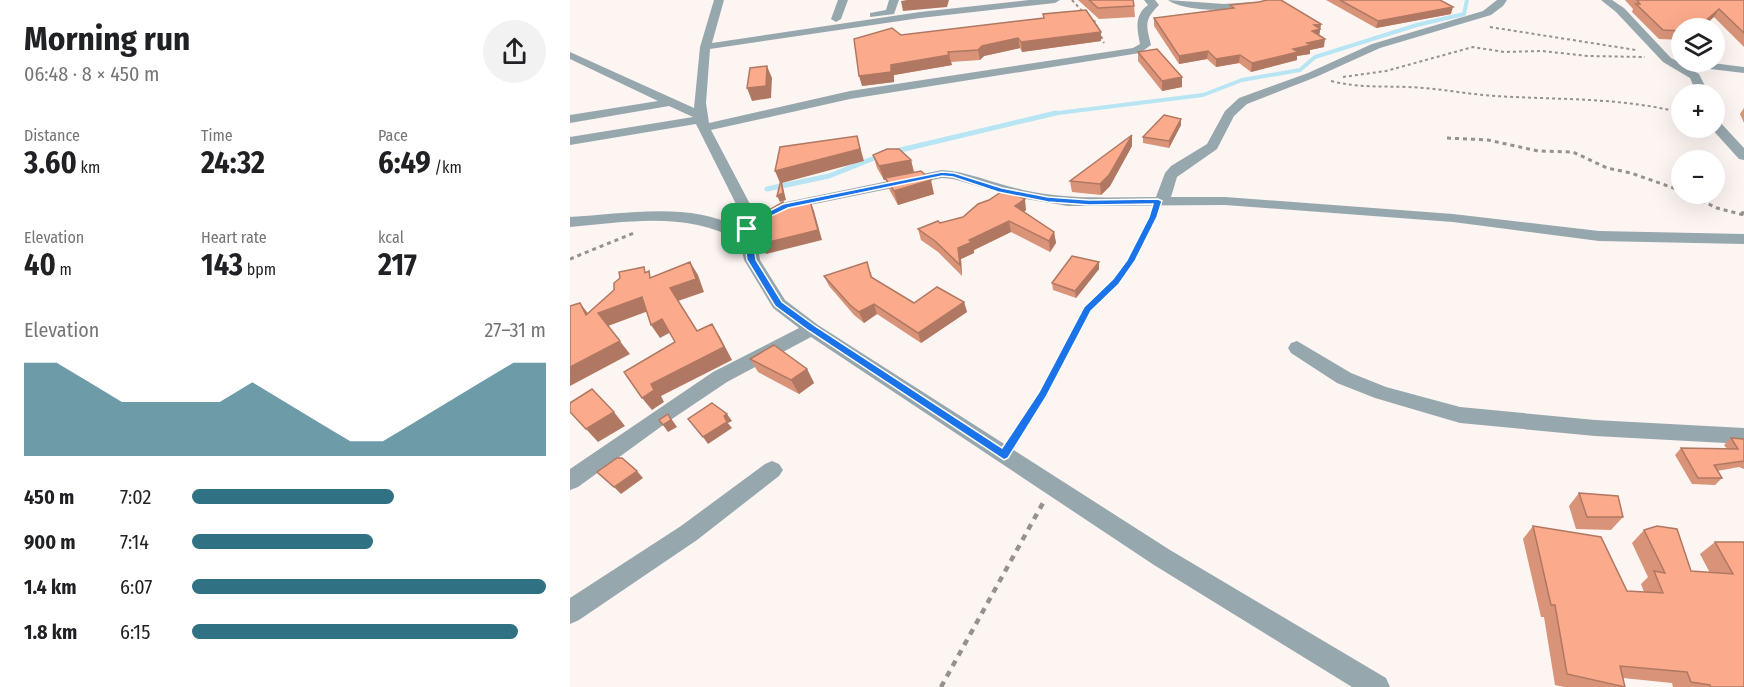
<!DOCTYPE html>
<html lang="en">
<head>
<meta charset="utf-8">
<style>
	:root { --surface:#fff; --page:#f2f2f2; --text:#202124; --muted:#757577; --accent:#307284 }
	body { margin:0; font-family:"Fira Sans Condensed",sans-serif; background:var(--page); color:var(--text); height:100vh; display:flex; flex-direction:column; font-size:22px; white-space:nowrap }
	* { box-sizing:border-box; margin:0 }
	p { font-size:20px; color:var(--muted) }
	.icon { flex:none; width:33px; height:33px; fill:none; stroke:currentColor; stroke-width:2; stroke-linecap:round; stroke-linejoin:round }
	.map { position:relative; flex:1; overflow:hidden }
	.details { display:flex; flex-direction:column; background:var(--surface); width:570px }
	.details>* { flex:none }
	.buttons { position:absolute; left:1101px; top:18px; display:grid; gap:12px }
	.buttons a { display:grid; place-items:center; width:54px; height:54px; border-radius:50%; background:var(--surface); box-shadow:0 6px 24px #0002; font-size:30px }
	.pin { position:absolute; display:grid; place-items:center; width:51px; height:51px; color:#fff; margin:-26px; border-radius:12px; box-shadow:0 3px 9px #0006 }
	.round { display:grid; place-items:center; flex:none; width:63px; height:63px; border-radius:32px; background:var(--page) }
	.overview { display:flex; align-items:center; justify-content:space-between; height:102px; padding:0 24px }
	h1 { font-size:33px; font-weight:700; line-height:45px }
	.figures { display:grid; grid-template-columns:repeat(3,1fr); gap:9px; height:102px; padding:6px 24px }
	.figures div { display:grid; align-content:center }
	.figures b { font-size:30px; font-weight:700 }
	.figures small { font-size:16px; font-weight:400 }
	.figures p { font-size:16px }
	.chart { height:168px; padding:12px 24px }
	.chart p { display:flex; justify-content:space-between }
	.chart svg { width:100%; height:108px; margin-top:6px; fill:var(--accent); opacity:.7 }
	ul { padding:0 24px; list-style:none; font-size:20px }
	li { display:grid; grid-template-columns:96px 72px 1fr; align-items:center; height:45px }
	li i { height:15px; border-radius:8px; background:var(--accent) }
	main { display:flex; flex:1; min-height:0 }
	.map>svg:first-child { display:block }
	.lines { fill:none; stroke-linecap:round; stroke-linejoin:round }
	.stream-far1 { stroke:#b7e5f4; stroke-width:4 }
	.stream { stroke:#b7e5f4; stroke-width:5 }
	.path-far3 { stroke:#998f8b; stroke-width:2; stroke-dasharray:3 3; stroke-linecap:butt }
	.path-far2 { stroke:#998f8b; stroke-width:3; stroke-dasharray:4 4; stroke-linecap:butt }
	.path-far1 { stroke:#998f8b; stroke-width:4; stroke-dasharray:4.5 4.5; stroke-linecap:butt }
	.path { stroke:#998f8b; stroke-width:4.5; stroke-dasharray:6 6; stroke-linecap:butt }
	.minor { fill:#96a7ad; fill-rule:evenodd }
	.wall { fill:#d89378 }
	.shaded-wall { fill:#b07862 }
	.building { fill:#fbab8c; stroke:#b07862; stroke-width:1.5 }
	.route { fill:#1a73e8; stroke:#fff; stroke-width:1.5; fill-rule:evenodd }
</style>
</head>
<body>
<main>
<section class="details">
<div class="overview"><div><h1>Morning run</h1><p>06:48 · 8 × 450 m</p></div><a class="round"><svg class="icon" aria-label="share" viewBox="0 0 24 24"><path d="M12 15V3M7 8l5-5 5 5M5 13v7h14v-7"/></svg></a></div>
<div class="figures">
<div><p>Distance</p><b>3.60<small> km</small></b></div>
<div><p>Time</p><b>24:32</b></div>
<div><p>Pace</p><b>6:49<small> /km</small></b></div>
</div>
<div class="figures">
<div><p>Elevation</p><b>40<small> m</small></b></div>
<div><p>Heart rate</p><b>143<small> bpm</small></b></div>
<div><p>kcal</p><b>217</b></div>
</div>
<div class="chart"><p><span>Elevation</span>27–31 m</p>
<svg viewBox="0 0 160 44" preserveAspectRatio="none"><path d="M0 44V6L10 6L20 14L30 22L40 22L50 22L60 22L70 14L80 22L90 30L100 38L110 38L120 30L130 22L140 14L150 6L160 6V44z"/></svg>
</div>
<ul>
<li><b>450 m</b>7:02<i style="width:57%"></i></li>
<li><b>900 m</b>7:14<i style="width:51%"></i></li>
<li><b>1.4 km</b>6:07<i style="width:100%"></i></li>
<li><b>1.8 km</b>6:15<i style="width:92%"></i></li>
</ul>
</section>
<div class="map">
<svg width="1174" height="687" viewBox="0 0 1174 687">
	<rect width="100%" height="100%" fill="#fdf5f2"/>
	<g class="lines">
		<path class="stream-far1" d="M480,114l153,-19 39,-15 58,-10 15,-13 102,-32 47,-11 3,-14"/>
		<path class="stream" d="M322,152l164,-39
			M197,189l62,-13 53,-21"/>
		<path class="path-far3" d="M502,0l11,12
			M519,16l6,6 9,21
			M920,27l146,23
			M773,77l43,-6 87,-24 31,5 38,-1 46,5 57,1
			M761,81c28,7 49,5 77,6 29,1 58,7 87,9 63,4 126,1 187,17"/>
		<path class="path-far2" d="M877,138l41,2 50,11 35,1 34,16 24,5 51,18
			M1117,194l30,14 27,7
			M1172,215l2,-6
			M0,259l64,-26
			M561,260l23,-47"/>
		<path class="path-far1" d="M444,440l29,-46 44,-85 29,-27 16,-23"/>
		<path class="path" d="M371,687l103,-186"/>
		<path class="minor" d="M144,0h10l-12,43 208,-31 109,-12h31l-5,3 -135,15 -210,31 -4,54 3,20 141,-32 283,-43 7,-4c-3,-15 -6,-29 8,-39l-4,-5h11l4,5c-15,15 -13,20 -8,40l-11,8 -290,46 -139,31 40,76 2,10 33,-14 156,-32c28,2 53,14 81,20 44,10 88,7 133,7l9,-24 6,-7 36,-22 18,-33 14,-13 69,-25 64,-29 111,-33 14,-11h10l-4,6 -12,9 -111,33 -64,29 -69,27 -13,12 -17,33 -40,28 -6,20h54l228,17 146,17 145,3v10l-145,-3 -146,-19 -228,-17 -157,1 -48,-8 -67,-19 -11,-1 -152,31 -26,13 -9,8 5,30 25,40 33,25 352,225 216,128 4,9h-38l-198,-122 -343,-228 -84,45 -61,41 -88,64 -8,3v-21l143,-97 86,-44 -26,-20 -29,-48 -4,-19c-52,-30 -113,-19 -170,-14v-10c54,-3 120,-16 170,11l-3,-22 -41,-82 -126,21v-8l123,-20 -24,-11 -99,17v-8l88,-14 -88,-42v-7l124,56 6,-61z
			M268,0h10l-7,19 -5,3 -5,-3z
			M319,0h10l-5,14 -24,3v-4l16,-3z
			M598,0l56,4 57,-4c-18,13 -95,14 -113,0z
			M1031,0h11l12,8 47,50 6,3 5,-2v3h22l40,5v6l-59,-7 14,8 10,20h-12l-7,-16 -27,-16 -47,-50z
			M1144,119l4,1 26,28v12l-5,-1 -28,-31h3z
			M727,341l54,32 35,14 74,20 135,13 149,8v16l-149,-8 -135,-13 -85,-25 -38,-15 -46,-30 -3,-5 3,-5z
			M202,461l7,3 4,6 -4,6 -82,64 -118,80 -9,4v-26l111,-72 84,-62z"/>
	</g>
	<path class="wall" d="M508,0h55l1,6 1,11 -36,2z
		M756,0h114l11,14 -75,14z
		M1055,0h119v47l-30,-30 -32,11v12l-23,-1 -27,-27 1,-3z
		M660,5l91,19 -2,11 5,12 -14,3v4l-13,2v4l-46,12 -12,-9 -23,4 -9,-8 -28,5 -25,-38v-8l76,-10z
		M473,14l58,18v9l-79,11 -2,-4 -36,8 -4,4 -29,2 1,3 -58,10v7l-32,4 39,-51 142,-17z
		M568,52l44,25v10l-20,4 -24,-30z
		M1174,108v15l-4,-9z
		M611,119v6l-12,23 -26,-5v-6z
		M562,146l-22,40 -9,9 -29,-3 -2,-11z
		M303,155l38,5 3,12 20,22 -36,11 -8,-14 -4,-12 -2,1 -7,-12z
		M456,210l-2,2 30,20 2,11 -6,9 -39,-20 -37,18v3l-13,6 1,17 -24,-24 -17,-12 -3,-11 22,-6z
		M529,262v7l-23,29 -23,-8 -1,-7z
		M301,272l1,6 42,25 50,-1 3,10 -46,31 -44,-29 -13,9 -10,-8 -25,-29 -5,-10z
		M180,359l57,10 7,14 -15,11 -41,-22z
		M1161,438l13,1v30l-5,-2 -22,4 5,7 -7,7 -23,-1 -17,-29 6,-7 46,1 -3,-4z
		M1009,493l44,24 -12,13 -35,-1 -7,-23z
		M963,526l94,65 17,1 -3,-8 7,-7 -16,-34 12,-13 47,41 19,2 -10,-19 15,-12h29v145h-71l-1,-4 -49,-5 1,9h-60l-9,-2 -11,-68h-3l-18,-78z"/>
	<path class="shaded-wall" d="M337,0h42l-2,7 -44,4 -2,-10z
		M883,7l-2,7 -75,14 2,-7z
		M1149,9l-5,8 -12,11 1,-5z
		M751,24l-2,13 -8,2 3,-14z
		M531,32v9l-79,11 -1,-10z
		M448,38l2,10 -36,8 -4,4 -2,-10 4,-4z
		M755,39l-1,8 -14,3v4l-13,2v4l-46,12 1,-9 41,-14 14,-6z
		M638,51l-1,8 -28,5v-8z
		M379,55l3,10 -58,10v7l-32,4 -3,-10 32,-11z
		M670,55l-1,8 -23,4v-8z
		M197,66l5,12 -1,20 -19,3 -5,-13z
		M612,77v10l-20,4v-10z
		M611,119v6l-12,23v-7z
		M562,135v11l-22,40 -9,9 -1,-11z
		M287,136l7,25 -82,22 4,17 -6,2 -3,-6 3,-13 -5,-12z
		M341,160l3,13 -30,7 -5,-14z
		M361,180l3,14 -36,11 -4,-14z
		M455,199l1,11 -9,7 -2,-11z
		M240,201l4,10 8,29 -56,14 -5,-10z
		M439,221l2,11 -37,18v3l-13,6 1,17 -2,-11 -2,-17 11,-8z
		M484,232l2,11 -6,9 -1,-11z
		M120,262l8,13 6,17 -26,9 -8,-13z
		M529,262v7l-23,29 -1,-7z
		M72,297l9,13 -43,16 22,28 -60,32v-19l28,-54z
		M394,302l3,10 -46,31 -3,-10z
		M10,303l10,13 -4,-1z
		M304,304l3,10 -13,9 -5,-11z
		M92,319l9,13 -11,6 -9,-13z
		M142,324l8,13 12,23 -71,36 3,6 -12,8 -10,-12 9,-14z
		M237,369l7,14 -15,11 -8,-14z
		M44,412l11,14 -27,16 -12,-13z
		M98,414l9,13 -9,5 -5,-7z
		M157,414l5,7 -4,2 -4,-7z
		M157,422l5,6 -24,16 -5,-7z
		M67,471l6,7 -22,16 -7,-7z"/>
	<path class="building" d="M519,0h44l1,6 -36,2z
		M697,0h14l40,24 -7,1 6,4 -8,2 13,8 -18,4 4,2 -18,4 5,3 -46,11 -12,-8 -24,4 -8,-8 -29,5 -25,-38 80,-10 -4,-3 29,-3z
		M770,0h100l13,7 -75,14z
		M1067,0h107v33l-25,-24 -16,14 4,5h-25v3l-19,-1 -27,-26h4z
		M516,10l15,22 -80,10 -3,-4 -36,8 -4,4 -30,2 1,3 -58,10v7l-32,4 -5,-37 38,-11 9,7 143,-17 -1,-4z
		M587,49l25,28 -20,4 -24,-29z
		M197,66l-1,20 -19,2 3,-20z
		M594,115l17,4 -12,22 -26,-4z
		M562,135l-23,40 -9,9 -30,-3z
		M287,136l3,13 -85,22 5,-24z
		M317,149h12l12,11 -32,6 -6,-11z
		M351,171l10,9 -37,11 -9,-13z
		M211,180l2,13 -6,3z
		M434,190l21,9 -10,7 39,26 -5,9 -40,-20 -40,19 3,2 -14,6 2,17 -25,-24 -17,-12 20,-8 2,2 23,-6 15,-13 11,-4z
		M240,201l8,29 -57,14 10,-35 12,-7 1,5z
		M502,256l27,6 -24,29 -23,-8z
		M120,262l6,17 -26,9 27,43 15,-7 12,23 -73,37 3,6 -12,8 -18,-26 51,-30 -13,-23 -11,6 -9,-28 -44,16 22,28 -50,26v-61l10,-3 6,12 28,-25v-7l6,-5 -1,-6 25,-5 1,6 4,-2 1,7z
		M297,262l4,15 43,26 23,-16 27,15 -46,31 -44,-29 -15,8 -9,-7 -26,-29z
		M204,345l33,24 -16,11 -41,-21z
		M22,389l22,23 -28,17 -16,-17v-9z
		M142,403l15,11 -3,2 3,6 -24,15 -15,-18z
		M98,414l3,6 -8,5 -4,-5z
		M1161,438l13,1v22l-30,4 8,13h-24l-17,-30 57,1z
		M47,458h5l15,13 -23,16 -17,-15z
		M1009,493l39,3 5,21h-36z
		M963,526l68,11 26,54 36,2 -9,-22 11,2 -21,-43 13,-4 20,3 14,42 42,3 -18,-32h29v145h-33l-1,-2 -19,-3 -4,-10 -67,-6 5,21 -58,-13 -12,-69h-4z"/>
	<path class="route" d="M372,172l12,1 48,15 46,9 41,3 69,-1 4,2 -5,16 -22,44 -16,23 -28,27 -45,86 -38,61 -4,2 -195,-129 -34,-25 -28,-46 -4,-31 13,-11 27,-14zM372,176l11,1 45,15 50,10 41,3 64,-1 -4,13 -22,43 -14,19 -29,28 -45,85 -37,56 -187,-122 -33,-24 -26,-42 -5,-31 10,-8 27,-13z"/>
</svg>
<div class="buttons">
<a><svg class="icon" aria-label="layers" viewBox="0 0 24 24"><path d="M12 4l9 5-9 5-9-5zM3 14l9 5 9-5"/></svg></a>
<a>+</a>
<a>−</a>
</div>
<div class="pin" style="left:177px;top:229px;background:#1e9e55"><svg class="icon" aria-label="arrive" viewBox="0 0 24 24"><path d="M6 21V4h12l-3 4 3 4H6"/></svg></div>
</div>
</main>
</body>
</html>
